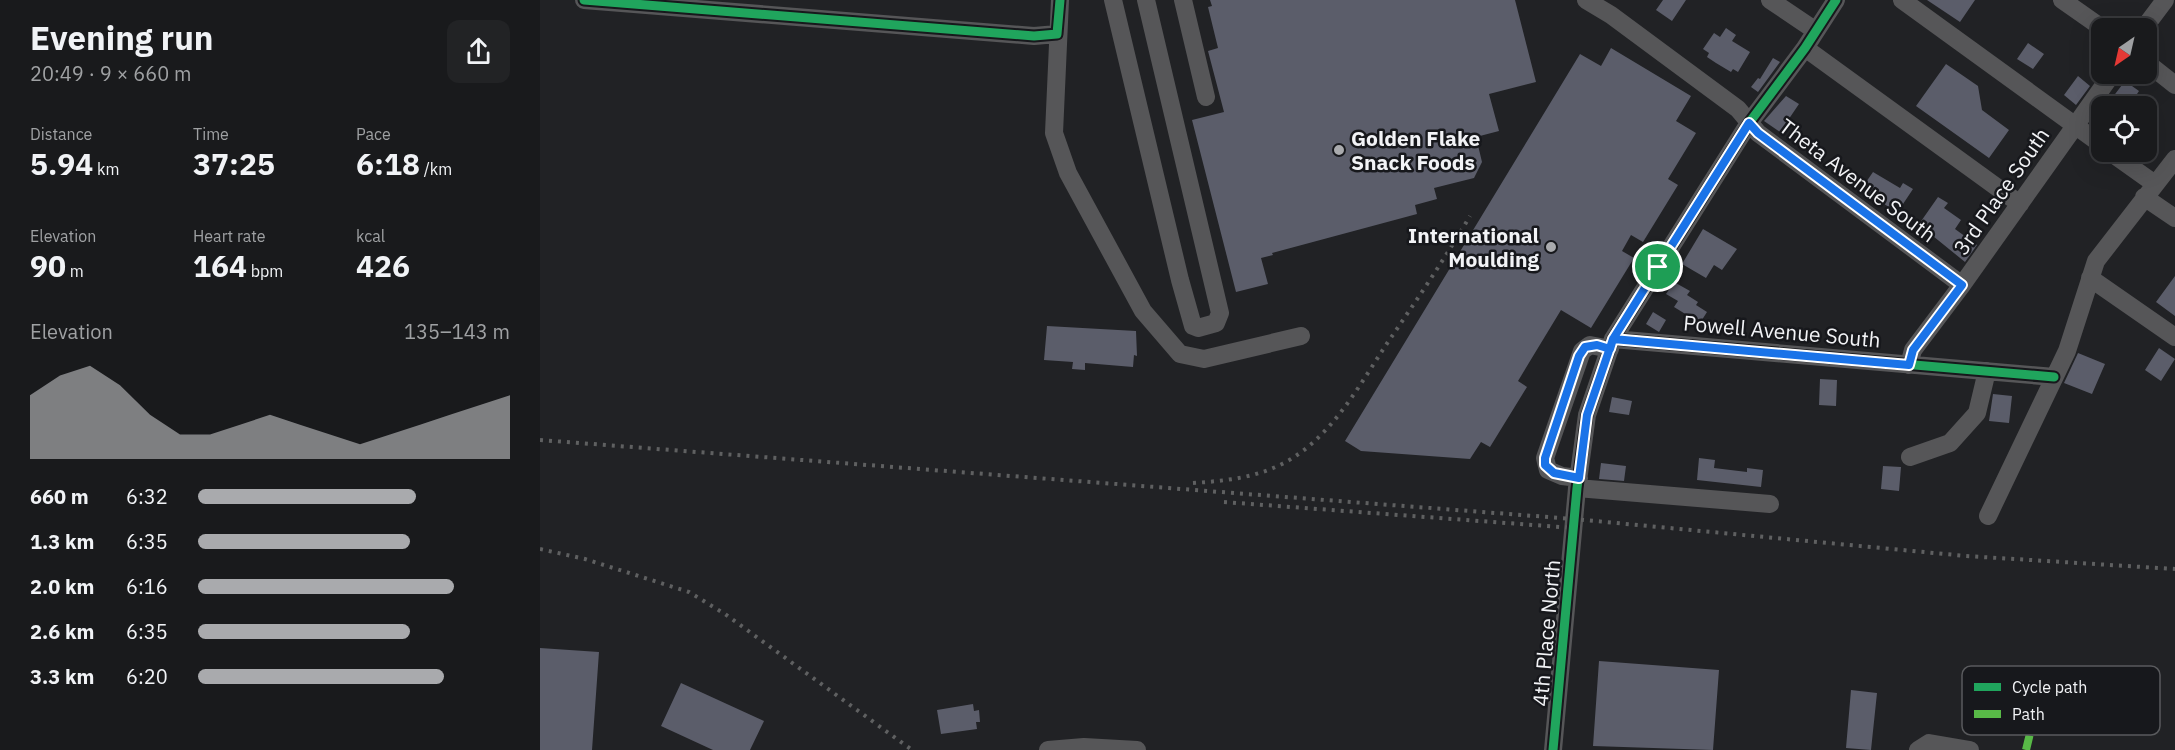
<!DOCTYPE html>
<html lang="en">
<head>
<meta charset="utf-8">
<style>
	:root { --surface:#191a1c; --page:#222325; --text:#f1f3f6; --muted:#9fa1a3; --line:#37383b; --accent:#a9aaad }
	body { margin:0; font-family:"IBM Plex Sans",sans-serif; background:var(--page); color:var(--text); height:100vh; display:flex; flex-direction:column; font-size:22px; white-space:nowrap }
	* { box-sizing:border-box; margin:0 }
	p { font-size:20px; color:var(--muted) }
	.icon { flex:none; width:33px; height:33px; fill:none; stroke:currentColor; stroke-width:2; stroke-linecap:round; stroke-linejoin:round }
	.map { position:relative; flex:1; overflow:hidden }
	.details { display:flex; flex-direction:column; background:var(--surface); width:540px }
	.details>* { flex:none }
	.needle { width:39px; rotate:214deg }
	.controls { position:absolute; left:1551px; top:18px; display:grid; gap:12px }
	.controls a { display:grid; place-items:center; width:66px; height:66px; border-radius:12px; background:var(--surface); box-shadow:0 6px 24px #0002,0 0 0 2px var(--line); font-size:30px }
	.pin { position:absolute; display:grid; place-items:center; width:51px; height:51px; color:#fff; margin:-26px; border:3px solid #fff; border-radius:50%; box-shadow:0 2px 6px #0007 }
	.round { display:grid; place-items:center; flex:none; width:63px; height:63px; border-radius:12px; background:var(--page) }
	.headline { display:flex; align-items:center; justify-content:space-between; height:102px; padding:0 30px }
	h1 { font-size:33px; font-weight:800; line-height:45px }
	.stats { display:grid; grid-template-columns:repeat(3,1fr); gap:9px; height:102px; padding:6px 30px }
	.stats div { display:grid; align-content:center }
	.stats b { font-size:30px; font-weight:800 }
	.stats small { font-size:16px; font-weight:400 }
	.stats p { font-size:16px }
	.chart { height:168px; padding:12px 30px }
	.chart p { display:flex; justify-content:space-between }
	.chart svg { width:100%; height:108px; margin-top:6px; fill:var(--accent); opacity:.7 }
	ul { padding:0 30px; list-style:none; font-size:20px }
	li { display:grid; grid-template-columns:96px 72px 1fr; align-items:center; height:45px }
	li i { height:15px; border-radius:8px; background:var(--accent) }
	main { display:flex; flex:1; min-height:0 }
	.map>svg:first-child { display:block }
	.building { fill:#5b5d6a }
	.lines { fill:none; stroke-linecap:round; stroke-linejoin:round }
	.minor { stroke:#565658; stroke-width:18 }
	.rail { stroke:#5f6061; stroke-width:4; stroke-dasharray:3 6; stroke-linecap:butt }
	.quiet { stroke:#58b947; stroke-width:8; stroke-dasharray:15 8; stroke-linecap:butt }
	.cycleway-casing { stroke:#17181c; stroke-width:13 }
	.cycleway { stroke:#20a55d; stroke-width:9 }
	.route-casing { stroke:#fff; stroke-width:12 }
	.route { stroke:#1a73e8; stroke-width:8 }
	.poi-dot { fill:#a9aaad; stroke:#17181c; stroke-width:2 }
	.labels { text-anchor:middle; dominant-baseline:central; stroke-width:5; stroke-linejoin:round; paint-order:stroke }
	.poi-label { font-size:21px; font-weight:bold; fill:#f2f3f6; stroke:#17181c; text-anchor:start }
	.street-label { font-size:21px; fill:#f2f3f6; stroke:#17181c }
	.key { fill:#17181c; stroke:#595a5d; stroke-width:1.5 }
	.key-label { font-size:16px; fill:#f2f3f6 }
</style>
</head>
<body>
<main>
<section class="details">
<div class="headline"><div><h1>Evening run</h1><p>20:49 · 9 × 660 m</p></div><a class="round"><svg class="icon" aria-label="share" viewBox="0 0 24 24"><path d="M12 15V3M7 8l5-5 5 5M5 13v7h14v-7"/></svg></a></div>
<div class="stats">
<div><p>Distance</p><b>5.94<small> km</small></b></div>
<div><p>Time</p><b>37:25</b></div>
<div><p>Pace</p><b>6:18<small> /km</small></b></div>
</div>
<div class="stats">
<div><p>Elevation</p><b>90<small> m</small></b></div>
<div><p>Heart rate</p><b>164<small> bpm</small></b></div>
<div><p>kcal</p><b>426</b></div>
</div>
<div class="chart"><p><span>Elevation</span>135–143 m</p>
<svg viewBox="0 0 160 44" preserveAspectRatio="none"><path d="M0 44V18L10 10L20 6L30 14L40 26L50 34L60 34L70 30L80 26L90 30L100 34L110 38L120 34L130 30L140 26L150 22L160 18V44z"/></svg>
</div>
<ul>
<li><b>660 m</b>6:32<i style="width:70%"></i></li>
<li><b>1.3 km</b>6:35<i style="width:68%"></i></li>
<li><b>2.0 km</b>6:16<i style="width:82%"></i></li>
<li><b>2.6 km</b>6:35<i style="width:68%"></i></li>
<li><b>3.3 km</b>6:20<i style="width:79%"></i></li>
</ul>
</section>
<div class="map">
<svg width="1635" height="750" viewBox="0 0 1635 750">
	<rect width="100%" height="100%" fill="#212225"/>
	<path class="building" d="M670,0h305l21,82 -47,12 10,37 -23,6 6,25 -8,16 -40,10 3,11 -22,6 2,9 -145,39 1,2 -12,3 7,26 -32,8 -44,-172 32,-8 -16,-61 10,-3 -10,-41 4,-1z
		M1123,0h23l-14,21 -16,-11z
		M1387,0h48l-15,22z
		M1186,28l10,7 -4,6 18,11 -12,20 -5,-3 -2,3 -15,-9 -9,-6 2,-4 -6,-4 11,-16 6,4z
		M1488,43l16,11 -11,15 -16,-10z
		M1071,48l80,48 -15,25 20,12 -28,46 10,6 -35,57 -12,-7 -9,16 12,7 -43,70 -30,-18 -43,71 9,6 -37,60 -9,-5 -11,17 -109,-8 -16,-10 235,-387 21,12z
		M1233,58l7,4 -22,30 -7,-5 7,-9 2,1z
		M1406,64l32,22 4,24 27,20 -20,28 -73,-52z
		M1538,76l12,10 -14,19 -12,-10z
		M1585,81l14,10 -10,15h-23z
		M1246,96l13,8 -19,28 -16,-11z
		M1333,172l27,16 3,-5 10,6 -16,24 -35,-25z
		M1398,197l10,6 -4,5 17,12 -6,9 22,16 -12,17 -37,-30 -11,-5z
		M1163,229l34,20 -15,21 -8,-5 -8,13 -24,-14z
		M1635,276v40l-19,-14z
		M1134,282l16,9 -3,4 11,7 -2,3 11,7 -7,11 -26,-16 4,-6 -12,-7z
		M1113,312l13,8 -7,12 -13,-8z
		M507,326l89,5 1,25 -3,-1 -1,12 -48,-4v7l-13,-1 1,-7 -29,-2z
		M1619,348l16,11 -14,22 -16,-11z
		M1538,353l27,11 -13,30 -28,-11z
		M1280,379l17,1 -1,26 -17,-1z
		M1453,394l19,2 -3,27 -20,-2z
		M1072,397l20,4 -3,14 -20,-3z
		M1159,458l16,2 -1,8 33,4v-4l16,2 -2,17 -64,-7z
		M1061,463l25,3 -2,15 -25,-2z
		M1343,466l18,1 -2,24 -18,-2z
		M0,648l59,4 -7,98h-52z
		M1059,661l120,9 -6,80 -120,-4z
		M141,683l83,38 -14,29h-37l-52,-24z
		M1311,690l26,3 -6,57 -25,-2z
		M433,704l1,7 5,-1 1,12h-4l1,7 -36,5 -4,-24z"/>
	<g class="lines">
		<path class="minor" d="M44,0l450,36 23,-2
			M520,0l-6,133 14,40 75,138 37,43 24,5 97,-23
			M573,0l67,280 13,46 5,2 18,-5 4,-10 -74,-313
			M643,0l23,97
			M1046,0l25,15 127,94 20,24 204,152
			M1230,0l46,31
			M1362,0l200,145
			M1522,0l40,28
			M1604,28l21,-28
			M1265,48l215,156
			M1606,62l29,23
			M1570,152l45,32
			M1604,197l31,21
			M1550,278l85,59
			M1073,339l441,38
			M1369,365l4,-15 49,-65 150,-211
			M1370,457l40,-14 27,-30 10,-42
			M1039,478l-17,-2 -14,-6 -3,-12 37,-107 8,-6 20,4
			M1037,488l193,16
			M1448,516l79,-165 29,-90 79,-102
			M508,750l36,-3 53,3
			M1013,750l24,-262 10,-73 26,-76 136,-216 56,-75 31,-48
			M1378,750l11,-7 41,7"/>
		<path class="rail" d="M0,440l1034,79 392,37 209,13
			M653,483c31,-2 61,-5 89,-19 49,-25 76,-77 106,-122 28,-41 56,-82 82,-126
			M684,502l350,26
			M0,549l45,10 104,33 36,22 187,136"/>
		<path class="quiet" d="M1486,750l15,-62"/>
		<g class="cycleway-casing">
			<path id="cycleway" d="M44,0l450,36 23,-2 3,-34
				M1073,339l441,38
				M1013,750l24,-262 10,-73 26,-76 136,-216 56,-75 31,-48"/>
		</g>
		<use href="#cycleway" class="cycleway"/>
	</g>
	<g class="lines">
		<g class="route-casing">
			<path id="route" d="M1118,267l-45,72 -26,76 -8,63 -25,-5 -9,-8v-7l34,-102 6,-9 12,-2 13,4 3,-10 296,26 4,-15 49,-65 -204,-152 -9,-10 -91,144"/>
		</g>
		<use href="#route" class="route"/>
	</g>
	<g class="poi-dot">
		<circle cx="799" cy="150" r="6"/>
		<circle cx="1011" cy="247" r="6"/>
	</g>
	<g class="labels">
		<g class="poi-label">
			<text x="811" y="138">Golden Flake<tspan x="811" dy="24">Snack Foods</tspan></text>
			<text x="999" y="235" text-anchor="end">International<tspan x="999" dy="24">Moulding</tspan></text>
		</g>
		<g class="street-label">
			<text transform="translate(1318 180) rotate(37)">Theta Avenue South</text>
			<text transform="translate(1461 191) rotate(-55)">3rd Place South</text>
			<text transform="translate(1242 331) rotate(5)">Powell Avenue South</text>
			<text transform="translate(1006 633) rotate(-85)">4th Place North</text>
		</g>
	</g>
	<rect x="1422" y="666" width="198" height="69" rx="9" class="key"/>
	<rect x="1434" y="683" width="27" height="8" fill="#20a55d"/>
	<rect x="1434" y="710" width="27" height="8" fill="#58b947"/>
	<g class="key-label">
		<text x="1472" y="693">Cycle path</text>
		<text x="1472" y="720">Path</text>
	</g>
</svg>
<div class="controls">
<a><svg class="needle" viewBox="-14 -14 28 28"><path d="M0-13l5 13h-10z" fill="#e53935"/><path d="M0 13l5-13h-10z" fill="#9fa1a3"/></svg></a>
<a><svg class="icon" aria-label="locate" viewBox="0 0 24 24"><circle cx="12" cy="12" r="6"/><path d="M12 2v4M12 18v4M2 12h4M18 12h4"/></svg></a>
</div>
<div class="pin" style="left:1118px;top:267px;background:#1e9e55"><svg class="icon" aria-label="arrive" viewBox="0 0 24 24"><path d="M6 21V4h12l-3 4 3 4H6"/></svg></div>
</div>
</main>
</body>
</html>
